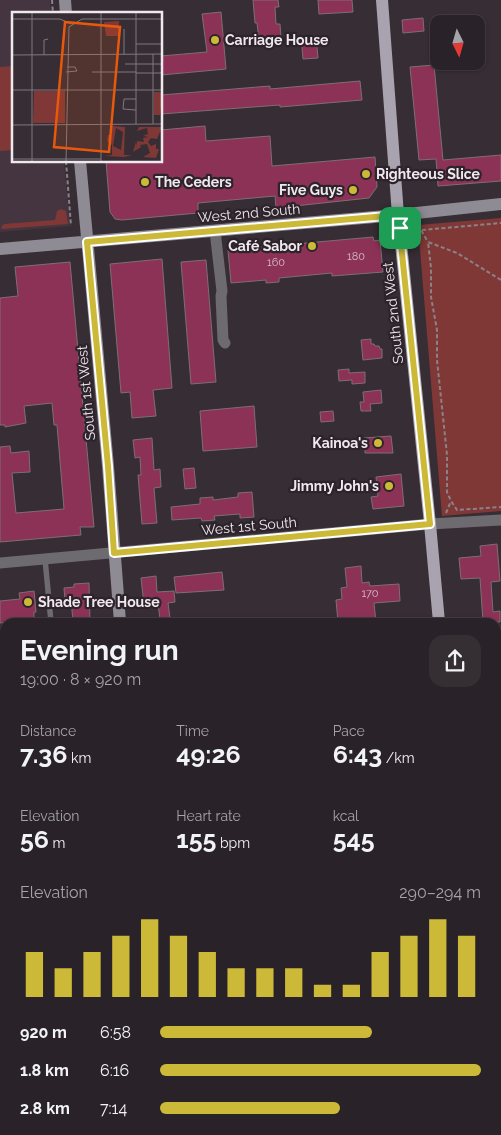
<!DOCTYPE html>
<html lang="en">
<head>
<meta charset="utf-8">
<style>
	:root { --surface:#292228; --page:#352f34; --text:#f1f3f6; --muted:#a5a4a8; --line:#453f45; --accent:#cdb938 }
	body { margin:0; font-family:Raleway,sans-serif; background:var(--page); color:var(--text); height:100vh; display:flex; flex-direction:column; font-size:19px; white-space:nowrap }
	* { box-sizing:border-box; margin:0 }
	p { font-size:16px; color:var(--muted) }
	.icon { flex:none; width:28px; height:28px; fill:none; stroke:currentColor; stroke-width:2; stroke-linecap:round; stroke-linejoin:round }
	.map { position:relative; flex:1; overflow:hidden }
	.panel { position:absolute; left:0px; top:618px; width:501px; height:518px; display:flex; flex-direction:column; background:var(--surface); border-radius:15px 15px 0 0; box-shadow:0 1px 4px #0004,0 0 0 1px var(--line) }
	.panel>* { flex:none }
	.needle { width:32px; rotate:175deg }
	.controls { position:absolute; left:430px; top:15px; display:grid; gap:10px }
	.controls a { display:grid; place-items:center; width:55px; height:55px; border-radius:10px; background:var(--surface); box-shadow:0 1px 4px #0004,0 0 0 1px var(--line); font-size:25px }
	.pin { position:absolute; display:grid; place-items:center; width:42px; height:42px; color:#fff; margin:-21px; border-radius:10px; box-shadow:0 2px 8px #0006 }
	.round { display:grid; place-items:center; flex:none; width:52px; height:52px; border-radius:15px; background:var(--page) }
	.head { display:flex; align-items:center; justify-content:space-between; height:85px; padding:0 20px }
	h1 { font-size:28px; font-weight:700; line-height:38px }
	.figures { display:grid; grid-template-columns:repeat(3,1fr); gap:8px; height:85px; padding:5px 20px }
	.figures div { display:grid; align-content:center }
	.figures b { font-size:25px; font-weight:700 }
	.figures small { font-size:14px; font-weight:400 }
	.figures p { font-size:14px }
	.chart { height:140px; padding:10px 20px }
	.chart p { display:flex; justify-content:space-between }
	.chart svg { width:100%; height:90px; margin-top:5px; stroke:var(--accent); stroke-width:6 }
	ul { padding:0 20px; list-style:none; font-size:16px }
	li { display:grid; grid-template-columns:80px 60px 1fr; align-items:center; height:38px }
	li i { height:12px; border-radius:6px; background:var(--accent) }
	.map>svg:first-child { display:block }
	.built { fill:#443541 }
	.green { fill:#803836 }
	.building { fill:#8d3257; stroke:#7e6e72 }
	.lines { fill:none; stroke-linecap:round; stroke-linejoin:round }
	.path { stroke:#8a8288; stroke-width:2; stroke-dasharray:4 2.5; stroke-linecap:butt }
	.lane { stroke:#6d6a70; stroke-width:5.5 }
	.street { stroke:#6d6a70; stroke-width:11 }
	.secondary { stroke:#8f8b94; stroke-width:12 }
	.primary { stroke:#a9a3af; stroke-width:12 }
	.rail-casing { stroke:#a59da3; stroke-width:4.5 }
	.rail { stroke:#2d232b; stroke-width:2.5; stroke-dasharray:8; stroke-linecap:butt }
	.route-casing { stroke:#fff; stroke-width:10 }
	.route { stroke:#cdb938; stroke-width:6 }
	.poi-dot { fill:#cdb938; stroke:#2d232b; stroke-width:2 }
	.labels { text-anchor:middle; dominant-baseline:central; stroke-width:4.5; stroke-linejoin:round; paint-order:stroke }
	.number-label { font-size:11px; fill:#d6bac8 }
	.poi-label { font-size:14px; font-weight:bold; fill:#efe8ed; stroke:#2d232b; text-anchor:start }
	.street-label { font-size:14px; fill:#efe8ed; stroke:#2d232b }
	.inset-road { fill:none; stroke:#81787f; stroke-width:1 }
	.view { fill:#e8590c; fill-opacity:0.15; stroke:#e8590c; stroke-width:2.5 }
	.inset-edge { fill:none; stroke:#efe8ed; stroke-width:2.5 }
</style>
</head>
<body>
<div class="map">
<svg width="501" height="1135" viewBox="0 0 501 1135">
	<rect width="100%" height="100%" fill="#372d35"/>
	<path class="built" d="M0,0h50l1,14h-37v147h50l6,65 -70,6z"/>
	<path class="green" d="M14,66v84l-14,1v-84z
		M61,209l5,2 2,13 -66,5 -1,-2 3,-3 51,-4 2,-9z
		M501,218v293l-59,5 -24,-291z
		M7,1130h138v5h-138z"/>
	<path class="building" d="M253,0h25l1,7h-4l1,17h4l1,14 -22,2 -2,-17h-2z
		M318,0h34l1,12 -34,2z
		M221,12l5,57 -65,6v-19l46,-4 -5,-38z
		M423,18l1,13 -21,2 -1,-13z
		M316,36l2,22 -15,1 -2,-22z
		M434,65l9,95 58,-5v26l-63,5 -2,-27 -17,1 -9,-93z
		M360,81l2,19 -82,7v-2l-119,9v-19l109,-9v3z
		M205,126l1,15 64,-5 2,30 103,-9 2,30 -8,11 -93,10 -1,-12 -77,7v10l-76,7 -7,-1 -5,-7 -4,-51h55v-31z
		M373,237l1,4 6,-1 3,32 -51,4v-3l-53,5v4l-13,1v-3l-35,3 -3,-33z
		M162,259l10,129 -19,2 3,26 -24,2 -2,-26 -9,1 -11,-129z
		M206,260l10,122 -25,2 -10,-122z
		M70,262l24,265h-14l1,8 -81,7v-95l10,-1 1,7 18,-2 1,21 -18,1 4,40 48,-4 -7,-84h-3l-2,-22 -28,3 2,17 -21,4v-2h-5v-127l18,-2 -3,-29z
		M371,339v5h3l1,2h4l1,3h2v9l-19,2 -2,-20z
		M349,369v4l16,-1v11l-13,1v-4l-13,1 -1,-11z
		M381,390l1,13 -12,1 1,7h-10l-1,-9h4l-1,-10z
		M254,406l3,41 -54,4 -3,-40z
		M333,411l1,10 -13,1 -1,-10z
		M391,436l2,17h-28l-1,-15z
		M152,438l2,32 6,-1 1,18 -7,1 3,35 -15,1 -4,-49h3l-1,-18 -5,1 -2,-18z
		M194,468l2,20 -11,1 -2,-20z
		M401,474l3,32 -31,3 -2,-12 7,-1 -2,-19z
		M252,492l2,25 -14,1v-4l-26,2 1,4 -13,1 -1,-3 -29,2 -1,-13 29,-3v-6l13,-1v3l25,-3v-4z
		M497,544l3,37 -9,1 2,30 7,-1v11h-17l-3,-44 -19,1 -2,-21 22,-2 -1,-10z
		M361,566l1,17 7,-1 1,4 29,-2 1,17 -26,2 2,19h-38l-2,-22 6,-1 -1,-11 6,-1 -2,-19z
		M222,572l2,18 -48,3 -2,-16z
		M156,576l1,16 17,-1 1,11 -7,1 2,15 -10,1 -2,-15 -14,1 -3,-27z
		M89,583l1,39h-17l-2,-23 -6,1 -1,-12 10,-1v-3z
		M34,591l2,21h-2v6l-21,2 1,2 -14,1v-22l20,-2 -1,-6z"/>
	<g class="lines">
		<path class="path" d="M52,0l1,14
			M66,161l5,65
			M418,225l10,17
			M422,230l79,-7
			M501,280l-44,-27 -29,-11 3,26v29l6,33v30l10,95v37l4,9 6,9 44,-3
			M446,513l5,-12"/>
		<path class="lane" d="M45,559l6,63
			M0,726h5"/>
		<path class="street" d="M215,231l7,60 -1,5 2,44 2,3
			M0,563l430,-39 71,-4
			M451,1130l7,5"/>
		<path class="secondary" d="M65,0l1,14
			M80,161l28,305 12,156
			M0,249l398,-34 103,-11
			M167,1130v5
			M427,1135l4,-5"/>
		<path class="primary" d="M382,0l16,215 32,309 9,98
			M496,841h5
			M0,885h5"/>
		<g class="rail-casing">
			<path id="rail" d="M496,1093l5,-7
				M496,1119l5,-10
				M465,1135l4,-5
				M489,1135l2,-5"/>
		</g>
		<use href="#rail" class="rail"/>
	</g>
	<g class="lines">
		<g class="route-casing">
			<path id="route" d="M398,215l32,309 -316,29 -6,-87 -21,-224z"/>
		</g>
		<use href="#route" class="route"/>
	</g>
	<g class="poi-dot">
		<circle cx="215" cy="40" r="5"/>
		<circle cx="366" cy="174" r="5"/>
		<circle cx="145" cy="182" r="5"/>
		<circle cx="353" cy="190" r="5"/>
		<circle cx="312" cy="246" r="5"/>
		<circle cx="378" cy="443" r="5"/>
		<circle cx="389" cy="486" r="5"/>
		<circle cx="28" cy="602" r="5"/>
	</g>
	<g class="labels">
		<g class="number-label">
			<text x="356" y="256">180</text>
			<text x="276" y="262">160</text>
			<text x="370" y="593">170</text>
		</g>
		<g class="poi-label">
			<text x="225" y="40">Carriage House</text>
			<text x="376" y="174">Righteous Slice</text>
			<text x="155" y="182">The Ceders</text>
			<text x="343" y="190" text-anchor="end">Five Guys</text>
			<text x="302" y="246" text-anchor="end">Café Sabor</text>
			<text x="368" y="443" text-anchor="end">Kainoa's</text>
			<text x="379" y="486" text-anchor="end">Jimmy John's</text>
			<text x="38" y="602">Shade Tree House</text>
		</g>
		<g class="street-label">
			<text transform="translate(249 213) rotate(-5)">West 2nd South</text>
			<text transform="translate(393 313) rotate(-96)">South 2nd West</text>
			<text transform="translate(86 393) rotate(-95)">South 1st West</text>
			<text transform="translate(249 526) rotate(-5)">West 1st South</text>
		</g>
	</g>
	<g transform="translate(12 12)">
		<rect width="150" height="150" fill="#372d35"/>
		<path d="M107,9v15h-13l-2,-14zM22,79h31v32h-32zM142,80h7l1,5 -2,18h-6zM100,114l13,1 -1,28h8l-8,2 -20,-1 8,-1v-10l-5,-4 1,-6h4zM104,116l7,4 -2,18 -8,-4zM127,115h23l-5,12 -6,-1 -3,4 3,4 5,-2v5h3l-3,9 -13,-1 7,-4 -3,-9 -7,1 1,2 -8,5 3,-10 1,4v-5l7,1 -1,-4 6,-1 -6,-1 5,-2 -1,-6 -10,3z" fill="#803836" fill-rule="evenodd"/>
		<path class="inset-road" d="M0,7h48l11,5M124,32h26M112,42v-25M0,43l150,-1M32,43v-15l4,-1M113,52h37M54,60l11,-1 -2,-4h-8M80,60h44M124,61h26M0,78h150M124,98l-13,-1 1,-10h12M124,112v-112M141,112v-70M0,113l150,-1M0,147h89M20,150v-150M54,150l3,-135 13,-8h80M89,150v-150"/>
		<path class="view" d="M53,10l55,5 -11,125 -55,-5z"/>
		<rect width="150" height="150" class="inset-edge"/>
	</g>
</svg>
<div class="controls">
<a><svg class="needle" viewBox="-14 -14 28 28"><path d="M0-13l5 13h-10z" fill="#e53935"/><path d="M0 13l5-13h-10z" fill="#a5a4a8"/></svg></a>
</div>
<div class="pin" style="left:400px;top:228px;background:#1e9e55"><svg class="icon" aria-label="arrive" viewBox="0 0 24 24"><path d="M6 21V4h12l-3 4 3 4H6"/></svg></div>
<section class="panel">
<div class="head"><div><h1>Evening run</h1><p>19:00 · 8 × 920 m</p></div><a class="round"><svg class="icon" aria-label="share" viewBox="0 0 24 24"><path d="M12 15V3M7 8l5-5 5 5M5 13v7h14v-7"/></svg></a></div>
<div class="figures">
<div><p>Distance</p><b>7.36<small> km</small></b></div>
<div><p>Time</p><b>49:26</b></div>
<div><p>Pace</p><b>6:43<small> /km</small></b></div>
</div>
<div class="figures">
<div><p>Elevation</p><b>56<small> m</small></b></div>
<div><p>Heart rate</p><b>155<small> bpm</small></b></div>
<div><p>kcal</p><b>545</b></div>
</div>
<div class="chart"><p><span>Elevation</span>290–294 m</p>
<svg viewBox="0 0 160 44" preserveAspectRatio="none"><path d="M5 44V22M15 44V30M25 44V22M35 44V14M45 44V6M55 44V14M65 44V22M75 44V30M85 44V30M95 44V30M105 44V38M115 44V38M125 44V22M135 44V14M145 44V6M155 44V14"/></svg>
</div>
<ul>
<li><b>920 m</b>6:58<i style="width:66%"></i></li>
<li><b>1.8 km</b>6:16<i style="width:100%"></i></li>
<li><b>2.8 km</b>7:14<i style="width:56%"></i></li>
</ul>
</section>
</div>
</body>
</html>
